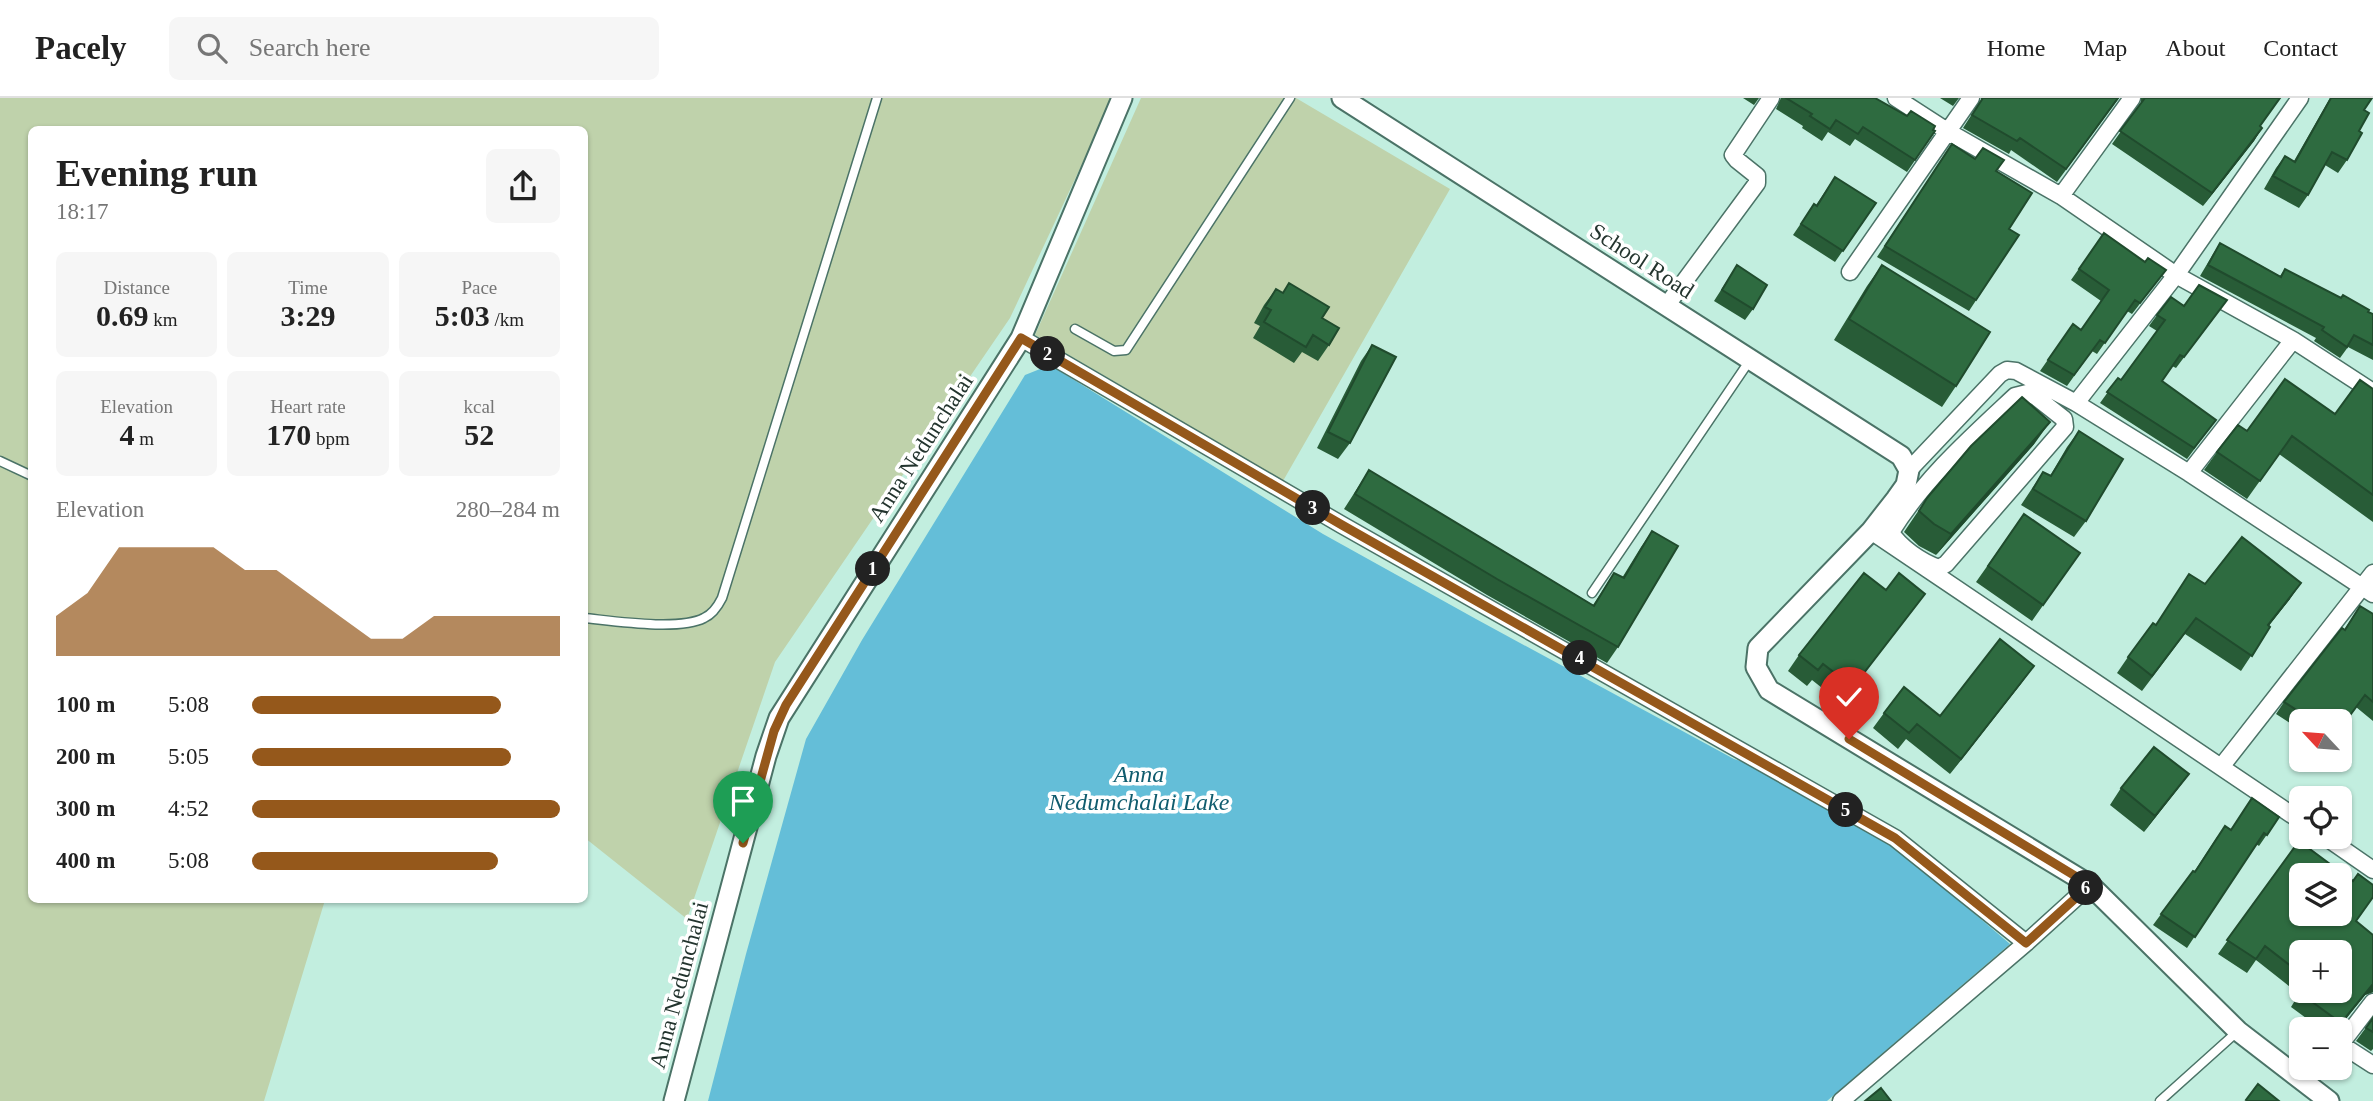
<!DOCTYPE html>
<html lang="en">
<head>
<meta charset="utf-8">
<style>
	:root { --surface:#fff; --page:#f6f6f6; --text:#222; --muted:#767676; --line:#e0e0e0; --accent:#95581b }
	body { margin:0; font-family:Georgia,serif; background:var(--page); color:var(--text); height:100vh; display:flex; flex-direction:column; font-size:26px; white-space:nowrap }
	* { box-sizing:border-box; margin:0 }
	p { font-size:23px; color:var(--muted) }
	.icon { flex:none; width:38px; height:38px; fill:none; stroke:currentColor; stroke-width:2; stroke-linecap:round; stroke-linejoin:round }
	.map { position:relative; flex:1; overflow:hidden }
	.panel { position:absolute; left:28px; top:28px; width:560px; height:777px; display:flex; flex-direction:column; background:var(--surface); border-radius:10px; box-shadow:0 2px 5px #0004 }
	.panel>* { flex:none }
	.needle { width:46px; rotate:296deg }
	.controls { position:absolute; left:2289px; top:611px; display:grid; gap:14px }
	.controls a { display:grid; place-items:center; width:63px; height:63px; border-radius:10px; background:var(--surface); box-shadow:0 2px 5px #0004; font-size:35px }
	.pin { position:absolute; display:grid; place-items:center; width:60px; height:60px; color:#fff; margin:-72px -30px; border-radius:50% 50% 50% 0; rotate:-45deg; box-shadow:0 0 7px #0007 }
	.pin .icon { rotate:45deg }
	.km { position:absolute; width:35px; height:35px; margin:-18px; border-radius:50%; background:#222; color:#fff; font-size:19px; line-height:35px; text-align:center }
	.round { display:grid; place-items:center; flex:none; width:74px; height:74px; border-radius:10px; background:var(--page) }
	.summary { display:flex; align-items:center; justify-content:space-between; height:119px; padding:0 28px }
	h1 { font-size:38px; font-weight:700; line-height:52px }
	.stats { display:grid; grid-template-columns:repeat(3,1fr); gap:10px; height:119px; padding:7px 28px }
	.stats div { display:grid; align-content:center; border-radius:10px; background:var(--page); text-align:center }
	.stats b { font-size:30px; font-weight:700 }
	.stats small { font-size:19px; font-weight:400 }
	.stats p { font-size:19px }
	.chart { height:196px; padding:14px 28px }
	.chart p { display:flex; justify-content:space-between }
	.chart svg { width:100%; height:126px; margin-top:7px; fill:var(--accent); opacity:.7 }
	ul { padding:0 28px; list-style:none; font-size:23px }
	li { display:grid; grid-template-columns:112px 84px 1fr; align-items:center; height:52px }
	li i { height:18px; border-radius:9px; background:var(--accent) }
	header { display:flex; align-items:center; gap:42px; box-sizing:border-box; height:98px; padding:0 35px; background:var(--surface); border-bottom:2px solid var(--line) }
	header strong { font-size:33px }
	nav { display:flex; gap:38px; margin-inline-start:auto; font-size:24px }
	.search { width:490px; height:63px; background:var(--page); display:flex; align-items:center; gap:18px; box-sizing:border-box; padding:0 24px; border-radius:10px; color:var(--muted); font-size:26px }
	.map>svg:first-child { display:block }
	.green { fill:#bfd2ab }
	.water { fill:#64bed8 }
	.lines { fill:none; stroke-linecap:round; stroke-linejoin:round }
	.service-casing { stroke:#4b7367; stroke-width:11 }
	.minor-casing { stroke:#4b7367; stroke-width:19 }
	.tertiary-casing { stroke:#4b7367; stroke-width:23 }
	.service { stroke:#fff; stroke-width:8 }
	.minor { stroke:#fff; stroke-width:16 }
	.tertiary { stroke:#fff; stroke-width:19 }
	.wall { fill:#285c37; fill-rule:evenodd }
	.shaded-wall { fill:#204b2d }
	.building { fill:#2e6b40; stroke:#204b2d; stroke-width:2; fill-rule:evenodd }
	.route-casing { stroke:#fff; stroke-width:14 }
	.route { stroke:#95581b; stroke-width:9 }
	.labels { text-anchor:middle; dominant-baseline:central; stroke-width:7; stroke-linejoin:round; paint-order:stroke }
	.street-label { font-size:23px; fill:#23342e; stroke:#fff }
	.water-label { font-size:24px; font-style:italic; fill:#105c6e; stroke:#fff }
</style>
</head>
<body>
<header>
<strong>Pacely</strong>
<div class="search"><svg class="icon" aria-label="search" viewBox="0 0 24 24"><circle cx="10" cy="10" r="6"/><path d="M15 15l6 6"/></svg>Search here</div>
<nav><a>Home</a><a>Map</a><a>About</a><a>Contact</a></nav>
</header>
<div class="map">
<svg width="2373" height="1003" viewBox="0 0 2373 1003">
	<rect width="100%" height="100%" fill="#c2eedf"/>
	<path class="green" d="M0,0h1113l-103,220 -235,344 -88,257 -102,-81 -1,-708h-552v770h293l-61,201h-264z
		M1141,0h155l154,91 -167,292 -248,-146z"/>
	<path class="water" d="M1050,267l273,169 153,85 258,140 26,8 73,41 73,47 104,89 -183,157h-1119l38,-147 60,-215 56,-99 163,-265z"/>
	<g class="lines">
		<g class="service-casing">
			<path id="service" d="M1075,231l39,22 12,-1 164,-252
				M0,363l32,15
				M1592,495l158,-233
				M584,520c30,3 95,13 120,0 9,-4 14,-12 18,-20l155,-500
				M2160,1003l78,-70"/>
		</g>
		<g class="minor-casing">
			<path id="minor" d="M1896,0l51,33 114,65 115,79 117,65 80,52
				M2061,98l71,-98
				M1850,174l121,-174
				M1667,207l90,-122v-7l-20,-16 -4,-5 38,-57
				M1021,240l321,187 553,313 131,105 -185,158
				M2027,295l9,4 28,22 1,8 -119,137 -7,4c-17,-6 -40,-21 -48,-36 33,-53 79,-94 124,-136z
				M2076,305l100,-128 124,-177
				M1909,372l91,-96 7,-4 9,1 60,32 113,70 184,121
				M2189,375l104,-133
				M1871,433l430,290
				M2221,669l152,-194
				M2324,738l49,34
				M2026,845l64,-58
				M2373,904l-27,35 -4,8 31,20"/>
		</g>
		<g class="tertiary-casing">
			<path id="tertiary" d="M1342,0l559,358 8,14 -3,15 -10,14 -25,32 -113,117 -2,19 13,23 321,195 148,146 91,70
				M674,1003l92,-345 13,-38 242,-380 101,-240"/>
		</g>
		<use href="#service" class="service"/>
		<use href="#minor" class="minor"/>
		<use href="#tertiary" class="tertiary"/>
	</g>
	<path class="wall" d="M1743,0h16l-5,7z
		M1781,0h94l60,33 -28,41 -52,-33 -5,7 -22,-14 -6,9 -20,-13 1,-2 -27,-17z
		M1940,0h19l-6,8z
		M1981,0h138l-62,84 -46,-32 -2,4 -46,-26 18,-28z
		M2141,0h139l-20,28 2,2 -8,13 -51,65 -91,-62 29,-41z
		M2330,0h42l-8,12 -5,21 -12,29 -9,13 -13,-8 -17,30 -9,13 -35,-19 12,-21 9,-12 9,5z
		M1952,46l44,27 13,58 10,6 -50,76 -92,-54z
		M1835,79l41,26 -41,59 -42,-27 21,-31 2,1z
		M2104,135l41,29 21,8 -34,44 -5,-3 -30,43 -5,-3 -25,35 -27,-15 33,-47 8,6 20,-29 -30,-21z
		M2220,145l60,33 5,-7 88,45v46l-25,-13 -8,11 -26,-17 2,-3 -116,-62 13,-22z
		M1737,167l16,44 -8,11 -31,-19z
		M1882,167l74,121 -14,21 -108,-67 33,-54z
		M1289,185l33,35 7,27 -11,16 -16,-9 -8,11 -41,-25 7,-12 -6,-3 10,-18 12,-16 7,4z
		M2184,208l35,5 -43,57 -4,-2 -10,15 54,39 -29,39 -87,-56 18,-25 3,2 36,-49 -8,-5 8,-11z
		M1372,247l-22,98 -12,16 -21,-11 44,-87z
		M2373,291v133l-94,-68 -32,45 -43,-29 13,-18 30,-21 88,-17z
		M2079,333l7,90 -12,16 -53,-32 22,-33 7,4 17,-29z
		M2035,345l-99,112 -17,-9 -15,-14 23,-34z
		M1369,372l224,135 21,-32 8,5 19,-31 11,-16 -34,116 -11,16 -120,-68 -143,-86z
		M2024,416l56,39 -48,68 -56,-39z
		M2205,486l85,15 -22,27 2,1 -29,44 -56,-37 -43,57 -25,-18 11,-16 27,-32z
		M1886,492l39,4 -84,109 -29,-23 -5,6 -19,-15 11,-16z
		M2360,508l13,8v107l-17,-14 -16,14h-39v9l-25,-16 8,-12 60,-72z
		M2023,583l-73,93 -44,-35 -8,10 -25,-21 11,-15 56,3z
		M2189,676l-45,58 -34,-27 11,-17z
		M2279,719l-20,29 -3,-2 -69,104 -34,-23 40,-54 1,1 23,-35 14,-8z
		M2299,743l57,80 17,14v57l-8,3 -27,34h-17l-30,-22 8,-13 -43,-34 -9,13 -29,-19zM2301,854l39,38h-39z
		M2373,920v31l-2,2 -15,-10z"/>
	<path class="shaded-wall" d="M2262,30l-8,13 -51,65 9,-13z
		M2050,324l-15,21 -99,112 15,-21z
		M2301,485l-11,16 -33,42 11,-16z
		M1925,496l-12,16 -72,93 12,-16z
		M2034,568l-11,15 -73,93 11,-15z
		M2189,676l-12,16 -33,42 11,-16z
		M2373,886v8l-8,3 -28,34z"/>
	<path class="building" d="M1786,0h89l32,18 4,-5 24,15 -2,4 2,1 -20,29 -52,-33 -5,7 -22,-14 -6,9 -20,-13 2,-2z
		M1983,0h135l-52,71 -46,-31 -3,3 -45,-26z
		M2145,0h135l-20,28 2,2 -50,65 -92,-62z
		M2331,0h41l-8,12 5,3 -10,18 3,2 -15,27 -15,-8 -24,43 -35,-19 12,-20 10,6z
		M1952,46l23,15 8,-11 21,12 -8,11 36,22 -23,36 10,6 -43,65 -91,-54z
		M1835,79l41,26 -33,48 -42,-27 13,-20 3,2z
		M2104,135l41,29 3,-4 18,12 -26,33 -5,-3 -30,43 -5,-3 -26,35 -26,-15 25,-36 8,6 28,-40 -30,-21z
		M2220,145l61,34 4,-8 56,29 2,-3 26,15 -1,2 5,2v31l-19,-10 -7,12 -25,-17 2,-3 -116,-62z
		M1737,167l30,20 -14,24 -31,-19z
		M1882,167l108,67 -34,54 -107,-67z
		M1289,185l40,24 -7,11 17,10 -10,17 -16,-10 -7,12 -42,-25 7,-12 -6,-3 11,-18 7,4z
		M2199,187l28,15 -43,57 -4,-2 -18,26 54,39 -22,28 -87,-56 11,-14 3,2 44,-60 -8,-5 14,-18 13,9z
		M1372,247l24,12 -46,86 -22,-11z
		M2285,281l50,35 25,-34 13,9v106l-81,-59 -32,45 -43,-29 21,-27 9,6z
		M2022,299l28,25 -99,112 -17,-10 -15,-13 8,-13 44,-52z
		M2079,333l44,28 -37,62 -53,-32 10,-17 8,4z
		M1369,372l225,136 20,-33 10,5 28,-47 26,15 -60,101 -121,-68 -142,-85z
		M2024,416l56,39 -37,52 -55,-39z
		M2242,439l59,46 -33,42 2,2 -18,29 -56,-38 -44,58 -24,-19 25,-34 3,2 33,-51 16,10z
		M1864,475l22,17 13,-17 26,21 -72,93 -30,-23 -5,6 -19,-15z
		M2360,508l13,8v88l-8,-7 -25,34v-8h-26l-30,-19 58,-74 3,2z
		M2000,541l34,27 -73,93 -44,-35 -8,9 -25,-20 20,-26 36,29z
		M2154,649l35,27 -34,42 -34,-28z
		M2252,700l27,19 -12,18 -3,-2 -69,104 -34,-23 32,-43 2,1 30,-46 6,4z
		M2299,743l54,40 5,-7 15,11v12l-17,24 17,14v49l-32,39 -41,-30 2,-3h38v-38h-39v22l-36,-28 -9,13 -29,-19zM2301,777h39v39h-39z
		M2373,920v14l-7,-4z
		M2258,986l21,17h-31l-2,-1z
		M1881,990l10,13h-26z"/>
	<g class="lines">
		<g class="route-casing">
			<path id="route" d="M743,745l31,-112 12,-26 235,-367 321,187 553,313 131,105 64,-58 -241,-146"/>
		</g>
		<use href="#route" class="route"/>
	</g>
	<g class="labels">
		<g class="street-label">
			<text transform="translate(1642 163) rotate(33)">School Road</text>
			<text transform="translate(921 350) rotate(-57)">Anna Nedunchalai</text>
			<text transform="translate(679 887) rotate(-75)">Anna Nedunchalai</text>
		</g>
		<g class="water-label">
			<text x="1139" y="676">Anna<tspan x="1139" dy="28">Nedumchalai Lake</tspan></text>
		</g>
	</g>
</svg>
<div class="controls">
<a><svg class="needle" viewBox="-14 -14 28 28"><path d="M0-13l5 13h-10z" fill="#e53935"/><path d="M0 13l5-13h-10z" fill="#767676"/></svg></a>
<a><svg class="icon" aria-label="locate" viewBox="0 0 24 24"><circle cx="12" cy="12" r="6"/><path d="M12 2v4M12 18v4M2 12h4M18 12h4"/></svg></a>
<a><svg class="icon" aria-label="layers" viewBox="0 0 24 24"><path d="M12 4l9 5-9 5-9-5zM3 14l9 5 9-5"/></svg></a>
<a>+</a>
<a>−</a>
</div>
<div class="pin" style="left:743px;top:745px;background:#1e9e55"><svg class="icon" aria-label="arrive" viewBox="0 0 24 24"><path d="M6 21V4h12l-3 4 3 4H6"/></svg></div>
<div class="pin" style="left:1849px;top:641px;background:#d93025"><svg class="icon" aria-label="check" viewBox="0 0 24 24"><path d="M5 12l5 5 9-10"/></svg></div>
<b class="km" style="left:873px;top:471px">1</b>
<b class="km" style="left:1048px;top:256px">2</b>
<b class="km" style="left:1313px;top:410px">3</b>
<b class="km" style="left:1580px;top:560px">4</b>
<b class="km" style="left:1846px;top:712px">5</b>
<b class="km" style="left:2086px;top:790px">6</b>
<section class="panel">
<div class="summary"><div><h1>Evening run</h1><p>18:17</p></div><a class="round"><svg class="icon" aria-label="share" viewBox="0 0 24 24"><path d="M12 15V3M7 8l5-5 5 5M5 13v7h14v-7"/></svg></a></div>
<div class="stats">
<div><p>Distance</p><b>0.69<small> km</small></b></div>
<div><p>Time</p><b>3:29</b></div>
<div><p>Pace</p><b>5:03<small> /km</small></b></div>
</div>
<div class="stats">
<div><p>Elevation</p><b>4<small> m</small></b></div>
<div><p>Heart rate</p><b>170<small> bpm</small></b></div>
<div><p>kcal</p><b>52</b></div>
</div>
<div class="chart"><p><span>Elevation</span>280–284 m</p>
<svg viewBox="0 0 160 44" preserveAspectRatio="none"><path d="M0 44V30L10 22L20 6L30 6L40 6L50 6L60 14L70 14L80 22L90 30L100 38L110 38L120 30L130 30L140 30L150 30L160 30V44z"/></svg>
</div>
<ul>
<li><b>100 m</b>5:08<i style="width:81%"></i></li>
<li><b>200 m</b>5:05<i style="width:84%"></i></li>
<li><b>300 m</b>4:52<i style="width:100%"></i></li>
<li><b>400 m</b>5:08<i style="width:80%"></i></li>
</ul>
</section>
</div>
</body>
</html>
